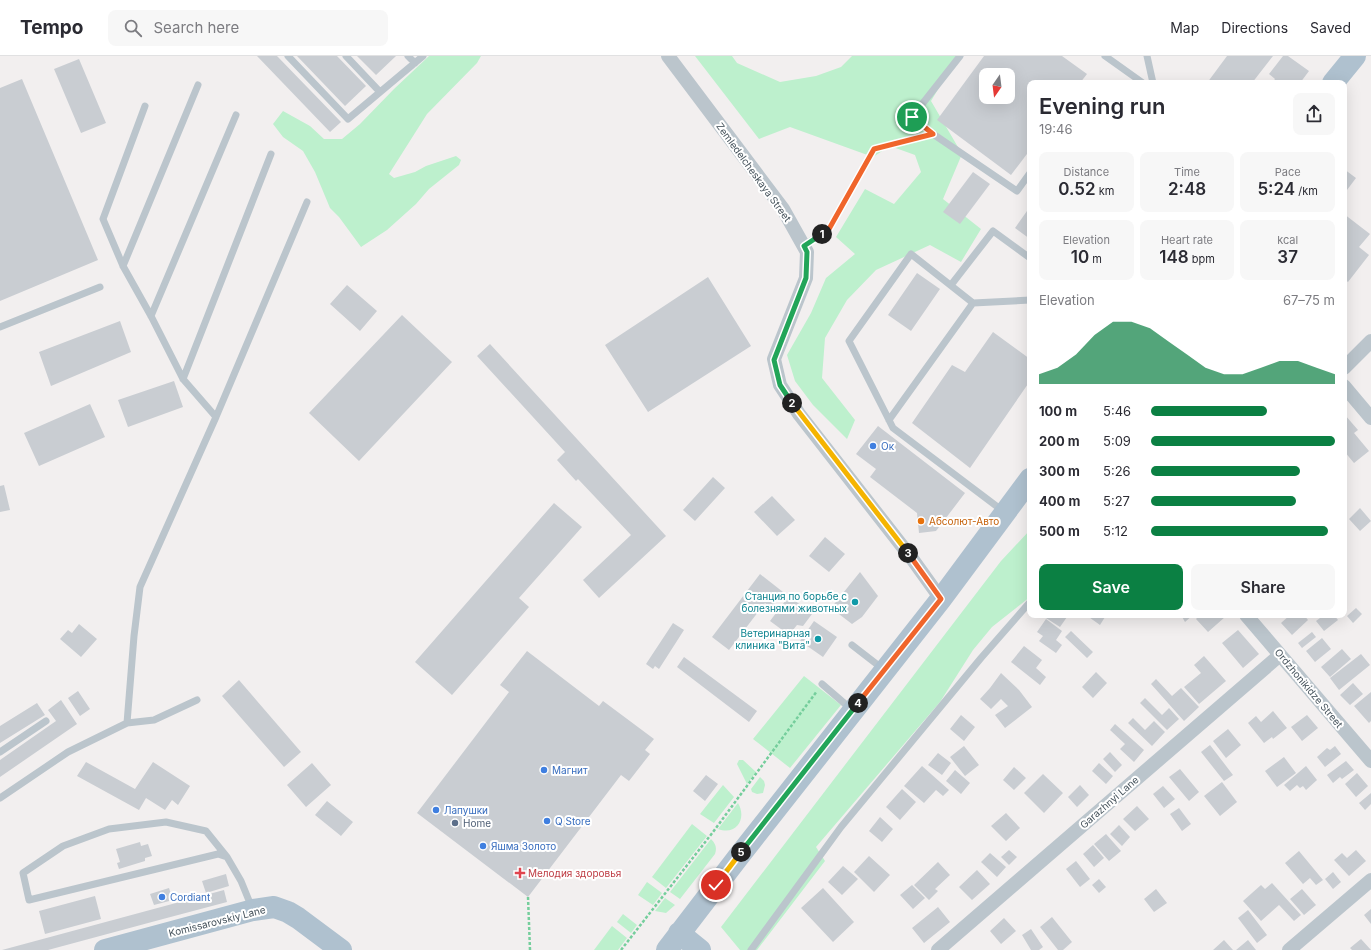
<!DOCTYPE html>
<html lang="en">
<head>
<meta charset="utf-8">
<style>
	:root { --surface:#fff; --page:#f7f7f7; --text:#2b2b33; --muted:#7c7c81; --line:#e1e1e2; --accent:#0b8043 }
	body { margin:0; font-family:Inter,sans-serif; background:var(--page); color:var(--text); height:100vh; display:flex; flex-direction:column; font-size:15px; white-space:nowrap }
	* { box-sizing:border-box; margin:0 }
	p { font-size:13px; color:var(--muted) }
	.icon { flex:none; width:22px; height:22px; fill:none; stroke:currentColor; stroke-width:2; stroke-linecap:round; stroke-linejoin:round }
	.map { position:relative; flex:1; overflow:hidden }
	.drawer { position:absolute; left:1027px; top:24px; width:320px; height:538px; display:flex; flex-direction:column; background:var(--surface); border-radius:8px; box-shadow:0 4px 16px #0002 }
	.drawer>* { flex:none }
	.needle { width:26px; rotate:194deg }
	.tools { position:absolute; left:979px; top:12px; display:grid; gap:8px }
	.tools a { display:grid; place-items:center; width:36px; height:36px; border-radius:8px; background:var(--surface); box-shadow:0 4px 16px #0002; font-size:20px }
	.pin { position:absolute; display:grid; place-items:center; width:34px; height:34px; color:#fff; margin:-17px; border:2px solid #fff; border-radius:50%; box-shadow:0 1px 4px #0007 }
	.km { position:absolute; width:20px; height:20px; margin:-10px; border-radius:50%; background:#222; color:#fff; font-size:11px; line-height:20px; text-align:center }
	.round { display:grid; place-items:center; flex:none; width:42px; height:42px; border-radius:8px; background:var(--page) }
	.headline { display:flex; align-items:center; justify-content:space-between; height:68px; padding:0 12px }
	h1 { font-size:22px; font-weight:600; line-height:30px }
	.metrics { display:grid; grid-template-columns:repeat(3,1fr); gap:6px; height:68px; padding:4px 12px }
	.metrics div { display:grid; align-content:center; border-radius:8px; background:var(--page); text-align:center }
	.metrics b { font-size:17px; font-weight:600 }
	.metrics small { font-size:11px; font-weight:400 }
	.metrics p { font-size:11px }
	.chart { height:112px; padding:8px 12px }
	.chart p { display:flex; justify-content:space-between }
	.chart svg { width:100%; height:72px; margin-top:4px; fill:var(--accent); opacity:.7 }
	.primary-button { display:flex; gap:8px; margin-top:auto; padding:8px 12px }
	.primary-button a { flex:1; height:46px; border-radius:8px; background:var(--accent); color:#fff; font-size:16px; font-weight:600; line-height:46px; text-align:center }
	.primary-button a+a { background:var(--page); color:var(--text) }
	ul { padding:0 12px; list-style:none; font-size:13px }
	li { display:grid; grid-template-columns:64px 48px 1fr; align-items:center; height:30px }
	li i { height:10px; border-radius:5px; background:var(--accent) }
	header { display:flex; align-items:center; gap:24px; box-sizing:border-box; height:56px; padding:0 20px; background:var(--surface); border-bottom:1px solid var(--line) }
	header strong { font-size:19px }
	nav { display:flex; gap:22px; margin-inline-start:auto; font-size:14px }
	.search { width:280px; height:36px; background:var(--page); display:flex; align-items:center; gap:10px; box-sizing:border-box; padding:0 14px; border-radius:8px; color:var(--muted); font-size:15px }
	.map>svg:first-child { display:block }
	.green { fill:#bdf0cd }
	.building { fill:#c9cdd2; fill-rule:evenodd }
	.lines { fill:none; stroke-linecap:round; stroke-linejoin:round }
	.path { stroke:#75ce9c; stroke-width:2.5; stroke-dasharray:3 2; stroke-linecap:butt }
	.service { stroke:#bbc5cc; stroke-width:7 }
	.minor { stroke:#bbc5cc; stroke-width:14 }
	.primary { stroke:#afc1cf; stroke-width:22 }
	.split-1-casing { stroke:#fff; stroke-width:8 }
	.split-2-casing { stroke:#fff; stroke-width:8 }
	.split-3-casing { stroke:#fff; stroke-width:8 }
	.split-4-casing { stroke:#fff; stroke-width:8 }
	.split-5-casing { stroke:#fff; stroke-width:8 }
	.split-6-casing { stroke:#fff; stroke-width:8 }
	.split-1 { stroke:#f0652b; stroke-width:5 }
	.split-2 { stroke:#22a559; stroke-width:5 }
	.split-3 { stroke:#f5b400; stroke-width:5 }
	.split-4 { stroke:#f0652b; stroke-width:5 }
	.split-5 { stroke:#22a559; stroke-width:5 }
	.split-6 { stroke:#f5b400; stroke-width:5 }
	.shop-dot { fill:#3f7fe0; stroke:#fff; stroke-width:1.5 }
	.food-dot { fill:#e8710a; stroke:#fff; stroke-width:1.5 }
	.culture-dot { fill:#0f9aa8; stroke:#fff; stroke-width:1.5 }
	.service-dot { fill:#5c6f8a; stroke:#fff; stroke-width:1.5 }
	.health-dot { fill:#e0444e; stroke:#fff; stroke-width:1.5 }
	.labels { text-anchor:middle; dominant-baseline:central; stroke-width:4; stroke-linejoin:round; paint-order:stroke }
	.street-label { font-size:10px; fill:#47545d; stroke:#fff }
	.shop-label { font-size:10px; fill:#366cbe; stroke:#fff; text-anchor:start }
	.food-label { font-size:10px; fill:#c56008; stroke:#fff; text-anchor:start }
	.culture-label { font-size:10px; fill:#0d838f; stroke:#fff; text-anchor:end }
	.service-label { font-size:10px; fill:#4e5e75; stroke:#fff; text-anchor:start }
	.health-label { font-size:10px; fill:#be3a42; stroke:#fff; text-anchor:start }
</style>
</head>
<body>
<header>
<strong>Tempo</strong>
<div class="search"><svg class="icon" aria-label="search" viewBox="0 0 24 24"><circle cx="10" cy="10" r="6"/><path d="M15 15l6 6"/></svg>Search here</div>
<nav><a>Map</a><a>Directions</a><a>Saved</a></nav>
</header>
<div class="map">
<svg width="1371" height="894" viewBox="0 0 1371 894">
	<rect width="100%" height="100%" fill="#f2efef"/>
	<path class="green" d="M429,0h52l-4,7 -50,51 -38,60 5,4 21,-6 11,-6 30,-10 5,4 -2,5 -30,24 -13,15 -29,26 -26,17 -22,-30 -9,-9 -15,-36 -12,-21 -20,-14 -10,-13 10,-13 27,15 14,13h18l18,-15 34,-35z
		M695,0h37l5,7 43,19 36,-6 25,-9 11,-11h106l-27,45 31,53 -19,45 38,30 -20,33 -31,-17 -54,25 -29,30 -22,38 -3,40 33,42 -8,19 -34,-34 -18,-24 -8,-26 24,-42 15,-35 29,-24 -19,-17 29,-48 29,15 27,-32 -6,-17 -25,-9 -17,11 -83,-30 -31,12z
		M1030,474v67l-38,30 -19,23 -33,52 -124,145 9,14 -68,89h-17l-19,-23 280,-366z
		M804,620l37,29 -51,63 -37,-29z
		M739,704h4l13,12 -9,12 -10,-20z
		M760,721l4,4 1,4 -2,8 -6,1 -5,-2 -1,-3z
		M723,729l11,12 -20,26 -14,-9z
		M738,747c9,15 -1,33 -20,26z
		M692,768l15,12 -41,52 -14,-11z
		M711,783c5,5 6,9 4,15l-35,45 -10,-7z
		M647,826l15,11 -9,12 -15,-10z
		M665,842l10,7 -9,8 -11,-2z
		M623,858l14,11 -6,8 -14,-11z
		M612,870l15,12 -9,12h-24z"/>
	<path class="building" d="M257,0h20l64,66 -11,10z
		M297,0h40l29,30 -21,20z
		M357,0h39l-20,19z
		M984,0h78l25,18 -7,9h-50v67l-19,25 -74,-55zM986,19h22v22h-22z
		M1227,0h46l-21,27h-45z
		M1283,0h5l21,15 -9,12h-28l3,-4 -6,-5z
		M79,3l27,64 -25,10 -27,-64z
		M22,23l76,181 -98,41v-213z
		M1344,113l12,9 -12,16z
		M973,116l17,12 -30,40 -17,-12z
		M1027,155l3,2v26l-15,-11z
		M1344,158l26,20 -11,13 10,8 -21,27 -4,-3z
		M917,217l23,16 -29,42 -23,-16z
		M708,221l43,69 -103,66 -43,-67z
		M347,229l30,26 -17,20 -30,-27z
		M402,259l50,47 -93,99 -50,-48z
		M120,265l11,31 -80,34 -12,-34z
		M993,276l37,27v22l-60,87 -58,-45 40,-58 13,7z
		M490,288l176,192 -67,62 -16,-18 48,-45 -53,-56 -2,2 -19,-21 8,-8 -88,-96z
		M174,325l9,26 -55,20 -10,-27z
		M90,348l15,33 -66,29 -15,-33z
		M1345,359l13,15 -4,3 15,18 -15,12 -10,-12z
		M878,370l87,67 -29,38 -17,2 -2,-20 -47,-36 6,-8 -20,-15z
		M713,421l12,11 -30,33 -12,-11z
		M4,429l6,25 -10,2v-26z
		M772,440l23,24 -18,16 -23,-24z
		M554,447l28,24 -63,71 10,9 -77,88 -37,-33z
		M1360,452l11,13 -11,10 -11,-12z
		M825,481l20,17 -16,18 -20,-16z
		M860,516l18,24 -16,21 -10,7 -21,-16z
		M760,518l23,18 -12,16 -6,-5 -36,47 -17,-13z
		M789,540l23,18 -9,12 -6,-1 -8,10 -19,-14z
		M1356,552l6,6 -9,9 -6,-7z
		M1049,559h15l3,2 -7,10 -14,-9z
		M1086,559h16l3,2 -5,8z
		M1181,559h12l-8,7z
		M1200,559h23l2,2 -17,15 -12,-13z
		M1290,559h14l4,5 -16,15 -11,-12z
		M1324,559h10l4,5 -14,11 -8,-10z
		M1046,563l16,12 -6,9 6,5 -6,8 -17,-12 4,-5 -6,-4z
		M814,565l23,16 -14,20 -23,-16z
		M673,567l11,7 -25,39 -4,-3 -2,3 -7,-5z
		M79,568l18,15 -16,18 -21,-18 8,-9 4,3z
		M1238,574l21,24 -16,14 -21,-25z
		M1071,575l22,21 -6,6 -22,-21z
		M1312,576l4,5 -14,11 -4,-5z
		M1322,582l9,11 -16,13 -9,-11z
		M1024,590l18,14 -6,8 10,9 -6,8 -29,-23z
		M1342,593l9,10 -21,18 -9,-10z
		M527,595l72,55 4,-5 51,38 -9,11 5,4 -21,27 -8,-6 -93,122 -111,-84 92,-121 -9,-7z
		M1361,598l9,11 -31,25 -9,-12z
		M1204,600l22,25 -27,23 -15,-17 17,-14 -7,-8z
		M684,601l73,54 -8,11 -72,-55z
		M1096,616l11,11 -14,15 -11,-11z
		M1001,617l18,17 13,17 -27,21 -10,-13 13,-9 -7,-7 -10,10 -11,-10 10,-11z
		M1156,623l16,17 9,-8 18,19 -15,14 -33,-37z
		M239,624l62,72 -17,15 -62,-71z
		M1353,627l10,11 -13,11 -10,-10z
		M78,635l12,18 -10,7 -12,-18z
		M1371,636v29l-2,2 -15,-17z
		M1145,642l17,17 7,-7 10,11 -12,11 -27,-27z
		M61,644l16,24 -77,53v-17l56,-39 -8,-11z
		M37,647l8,12 -45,28v-17z
		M1273,655l14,17 -14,11 -1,-2 -8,6 -16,-20 8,-7 5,6z
		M961,659l14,12 -11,14 -14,-12z
		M1307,659l11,13 -16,13 -11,-14z
		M1133,662l12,12 9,-9 11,11 -13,14 -24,-23z
		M1115,668l29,26 -10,12 -14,-13 5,-5 -15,-14z
		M1228,673l13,16 -15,13 -13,-17z
		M1210,689l23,30 -9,6 -23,-29z
		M964,690l15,19 -14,11 -15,-19z
		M1335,690l6,8 -16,13 -8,-10 10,-9 3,2z
		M1110,696l12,13 -7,7 -12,-13z
		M938,697l13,10 -9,12 -14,-10z
		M1284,701l12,16 -19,14 -12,-16z
		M1346,705l8,9 -12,9 -2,-2 -7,6 -6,-8z
		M86,706l49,27 18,-27 37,24 -12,19 -6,-5 -7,10 -19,-12 -7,12 -62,-34z
		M312,707l19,22 -25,22 -19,-22z
		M1099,707l14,13 -7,8 -14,-13z
		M922,710l27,24 -6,6 -7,-6 -12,13 -20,-17z
		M1306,710l11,14 -11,10 -3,-4 -3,2 -3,-3 -7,6 -6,-6z
		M1014,711l12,11 -12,12 -11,-10z
		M1180,713l19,23 -10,9 -20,-24z
		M955,714l15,13 -9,11 -15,-13z
		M1357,717l11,13 -12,11 -11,-13z
		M1043,718l20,19 -19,20 -20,-20z
		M706,719l12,9 -13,17 -12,-10z
		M1222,726l15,20 -17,14 -16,-20z
		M1080,729l9,10 -12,12 -9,-10z
		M1163,730l12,13 -11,9 -11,-14z
		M902,733l14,13 -16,18 -14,-13z
		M1371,737v11l-6,6 -6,-7z
		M327,745l26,21 -12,14 -26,-21z
		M1137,750l12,13 -14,12 -12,-12z
		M1179,752l12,16 -9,7 -12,-17z
		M1006,757l14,15 -14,13 -15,-15z
		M880,761l13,12 -11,13 -13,-11z
		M1119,769l11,12 -8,9 -12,-12z
		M1106,778l15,17 -12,10 -15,-17z
		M140,786l1,4 7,-2 4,12 -7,2v3l-26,8 -2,-6 3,-1 -4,-13z
		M1093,789l11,13 -10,9 -11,-13z
		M1009,794l8,7 -8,8 -8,-8z
		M1356,794l10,11 -17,15 -15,-16 8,-7 5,5z
		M1299,795l24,29 -7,5 -6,-7 -7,6 -18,-21z
		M990,797l16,14 -9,10 -16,-15z
		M869,800l21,19 -16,17 -20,-20z
		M1076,805l14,18 -10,8 -14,-18z
		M938,806l12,13 -15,14 3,2 -9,9 -15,-15z
		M843,810l15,13 -16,16 -14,-13z
		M977,814l13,14 -18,16 -13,-13z
		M1333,816l8,10 -8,7 -8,-10z
		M226,818l3,12 -23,7 -4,-12z
		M1099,823l7,8 -7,6 -7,-8z
		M1272,827l29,32 -7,6 -15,-16 -18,16 -18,-20 18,-16 4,4z
		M912,829l13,13 -12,11 -13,-14z
		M169,832l4,12 -19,5 -4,-11z
		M823,832l31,34 -21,20 -32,-34z
		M1156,833l11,14 -13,9 -10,-13z
		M1302,833l14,16 -12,10 -14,-16z
		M224,834l3,12 -64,17 -115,31h-46z
		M95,840l6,23 -56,15 -6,-23z
		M938,851l12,15 -26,21 -12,-15z
		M1371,853v15l-7,-9z
		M1248,854l19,25 -10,8 -19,-25z
		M1052,861l20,25 -9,8h-5l-18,-23z
		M1004,862l12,13 -15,13 -11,-13z
		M1031,873l12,18 -4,3h-8l-9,-15z
		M1361,883l10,11h-19l-2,-2z
		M1224,884l9,10h-20z
		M1248,884l8,10h-20z"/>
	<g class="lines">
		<path class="path" d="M528,841l2,53
			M621,894l92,-118 104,-141"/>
		<path class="service" d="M288,0l60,63 75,-63
			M346,0l34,36
			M408,0l7,7
			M1105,0l38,27
			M1147,0l6,27
			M933,78l84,57 13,-18
			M803,190l26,-17 45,-80 59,-15 -21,-17 48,-61
			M123,210l75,-181
			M951,229l42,-54 37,27
			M973,247l57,-3
			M151,260l85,-201
			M0,271l100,-40
			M183,323l88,-225
			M216,361l91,-215
			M889,364l84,-117 -62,-49 -62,87 40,79 4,8 110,83
			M852,589l31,24
			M822,628l29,25
			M127,667l7,-87 6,-49 76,-170 -33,-38 -32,-63 -28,-50 -20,-47 42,-113
			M0,696l46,-31
			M0,742l68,-46 59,-29 27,-3 43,-20
			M227,801l-21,-26 -40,-9 -57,7 -46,17 -40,27 6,27 189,-46 9,3 14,24 11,27
			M751,894l90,-123 140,-169 49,-56"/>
		<path class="minor" d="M668,0l115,153 24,43 -1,26 -32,81 6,26 19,29 114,146 28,39
			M1344,312l27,-27
			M1344,330l27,32
			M1246,559l125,146
			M938,894l342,-295
			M1289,894l82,-70"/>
		<path class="primary" d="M1333,27l22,-27
			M679,877l21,17
			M105,894l148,-40 21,-3 14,5 10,6 43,32
			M667,894l72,-94 202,-257 89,-120"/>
	</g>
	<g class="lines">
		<g class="split-1-casing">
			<path id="split-1" d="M822,178l7,-5 45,-80 59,-15 -21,-17"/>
		</g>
		<g class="split-2-casing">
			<path id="split-2" d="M792,347l-12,-18 -6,-25 32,-82 1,-26 -3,-6 18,-12"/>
		</g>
		<g class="split-3-casing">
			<path id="split-3" d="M792,347l116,150"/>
		</g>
		<g class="split-4-casing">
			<path id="split-4" d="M858,647l83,-104 -33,-46"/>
		</g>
		<g class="split-5-casing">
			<path id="split-5" d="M741,796l117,-149"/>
		</g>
		<g class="split-6-casing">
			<path id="split-6" d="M716,829l25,-33"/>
		</g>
		<use href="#split-1" class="split-1"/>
		<use href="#split-2" class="split-2"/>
		<use href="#split-3" class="split-3"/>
		<use href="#split-4" class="split-4"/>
		<use href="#split-5" class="split-5"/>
		<use href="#split-6" class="split-6"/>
	</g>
	<g class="shop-dot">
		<circle cx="873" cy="390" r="4"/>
		<circle cx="544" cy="714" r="4"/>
		<circle cx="436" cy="754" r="4"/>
		<circle cx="547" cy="765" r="4"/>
		<circle cx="483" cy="790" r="4"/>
		<circle cx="162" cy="841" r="4"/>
	</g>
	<circle class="food-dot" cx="921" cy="465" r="4"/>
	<g class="culture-dot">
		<circle cx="855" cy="546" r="4"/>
		<circle cx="818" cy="583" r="4"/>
	</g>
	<circle class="service-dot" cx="455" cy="767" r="4"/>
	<path class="health-dot" d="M518 811h4v4h4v4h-4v4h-4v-4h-4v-4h4z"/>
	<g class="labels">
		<g class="street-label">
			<text transform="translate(754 116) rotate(54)">Zemledelcheskaya Street</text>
			<text transform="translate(1309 632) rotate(50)">Ordzhonikidze Street</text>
			<text transform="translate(1109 746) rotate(-41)">Garazhnyi Lane</text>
			<text transform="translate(217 865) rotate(-14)">Komissarovskiy Lane</text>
		</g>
		<g class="shop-label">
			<text x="881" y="390">Ок</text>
			<text x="552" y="714">Магнит</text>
			<text x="444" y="754">Лапушки</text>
			<text x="555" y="765">Q Store</text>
			<text x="491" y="790">Яшма Золото</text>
			<text x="170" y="841">Cordiant</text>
		</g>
		<g class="food-label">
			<text x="929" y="465">Абсолют-Авто</text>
		</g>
		<g class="culture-label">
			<text x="847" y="540">Станция по борьбе с<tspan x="847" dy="12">болезнями животных</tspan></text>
			<text x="810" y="577">Ветеринарная<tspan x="810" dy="12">клиника "Вита"</tspan></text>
		</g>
		<g class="service-label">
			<text x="463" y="767">Home</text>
		</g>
		<g class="health-label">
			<text x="528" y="817">Мелодия здоровья</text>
		</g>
	</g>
</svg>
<div class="tools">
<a><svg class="needle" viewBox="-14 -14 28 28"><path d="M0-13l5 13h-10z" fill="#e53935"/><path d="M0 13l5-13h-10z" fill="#7c7c81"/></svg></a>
</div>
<div class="pin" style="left:912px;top:61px;background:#1e9e55"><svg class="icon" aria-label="arrive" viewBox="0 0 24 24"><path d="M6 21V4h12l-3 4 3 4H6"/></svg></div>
<div class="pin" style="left:716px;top:829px;background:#d93025"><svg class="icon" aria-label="check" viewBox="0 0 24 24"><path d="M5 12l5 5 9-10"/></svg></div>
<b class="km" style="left:822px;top:178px">1</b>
<b class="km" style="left:792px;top:347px">2</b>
<b class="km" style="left:908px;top:497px">3</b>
<b class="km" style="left:858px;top:647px">4</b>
<b class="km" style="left:741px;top:796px">5</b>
<section class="drawer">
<div class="headline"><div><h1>Evening run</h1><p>19:46</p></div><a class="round"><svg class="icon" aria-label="share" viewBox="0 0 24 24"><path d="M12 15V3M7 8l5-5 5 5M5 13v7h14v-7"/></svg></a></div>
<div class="metrics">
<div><p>Distance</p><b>0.52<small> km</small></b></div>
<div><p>Time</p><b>2:48</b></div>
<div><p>Pace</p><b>5:24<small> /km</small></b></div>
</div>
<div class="metrics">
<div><p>Elevation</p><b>10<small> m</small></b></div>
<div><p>Heart rate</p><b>148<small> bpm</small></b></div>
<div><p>kcal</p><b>37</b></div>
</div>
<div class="chart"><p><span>Elevation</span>67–75 m</p>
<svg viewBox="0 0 160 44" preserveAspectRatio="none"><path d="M0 44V38L10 34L20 26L30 14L40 6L50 6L60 10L70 18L80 26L90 34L100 38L110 38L120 34L130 30L140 30L150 34L160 38V44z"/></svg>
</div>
<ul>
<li><b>100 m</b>5:46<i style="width:63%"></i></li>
<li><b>200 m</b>5:09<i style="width:100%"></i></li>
<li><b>300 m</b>5:26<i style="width:81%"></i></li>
<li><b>400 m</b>5:27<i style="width:79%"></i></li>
<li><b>500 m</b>5:12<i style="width:96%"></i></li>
</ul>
<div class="primary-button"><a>Save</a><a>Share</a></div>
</section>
</div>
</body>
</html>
